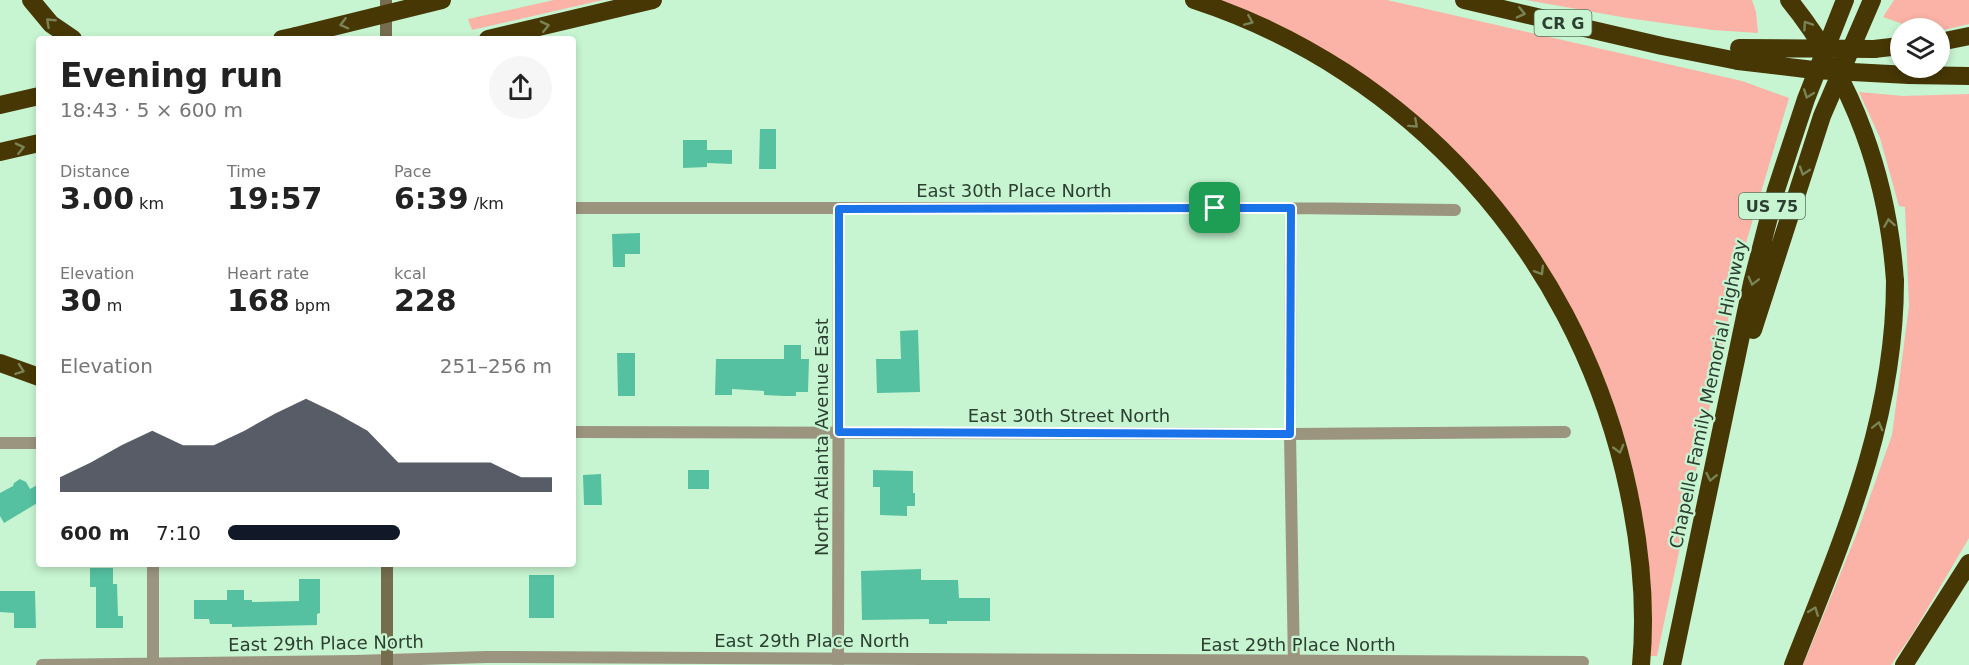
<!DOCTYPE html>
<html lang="en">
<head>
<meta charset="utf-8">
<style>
	:root { --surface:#fff; --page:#f6f6f6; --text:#222; --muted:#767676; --accent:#111827 }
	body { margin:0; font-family:"DejaVu Sans",sans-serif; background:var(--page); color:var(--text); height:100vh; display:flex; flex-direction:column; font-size:22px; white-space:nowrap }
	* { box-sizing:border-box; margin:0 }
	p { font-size:20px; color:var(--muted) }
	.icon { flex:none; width:33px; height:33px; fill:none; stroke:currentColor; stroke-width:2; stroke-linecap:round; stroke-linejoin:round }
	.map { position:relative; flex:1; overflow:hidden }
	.panel { position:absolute; left:36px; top:36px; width:540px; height:531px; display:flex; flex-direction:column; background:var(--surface); border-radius:6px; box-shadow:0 3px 9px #0003 }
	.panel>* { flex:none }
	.buttons { position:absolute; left:1890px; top:18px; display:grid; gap:12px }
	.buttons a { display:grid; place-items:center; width:60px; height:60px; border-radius:50%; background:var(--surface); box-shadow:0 3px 9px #0003; font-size:30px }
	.pin { position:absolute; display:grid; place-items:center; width:51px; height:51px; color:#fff; margin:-26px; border-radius:12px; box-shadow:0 3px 9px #0006 }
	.round { display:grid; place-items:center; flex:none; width:63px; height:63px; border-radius:32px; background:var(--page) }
	.headline { display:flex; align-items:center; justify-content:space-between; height:102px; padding:0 24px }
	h1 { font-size:33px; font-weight:600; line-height:45px }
	.metrics { display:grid; grid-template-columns:repeat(3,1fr); gap:9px; height:102px; padding:6px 24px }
	.metrics div { display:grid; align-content:center }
	.metrics b { font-size:30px; font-weight:600 }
	.metrics small { font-size:16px; font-weight:400 }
	.metrics p { font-size:16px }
	.chart { height:168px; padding:12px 24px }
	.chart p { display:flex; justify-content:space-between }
	.chart svg { width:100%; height:108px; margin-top:6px; fill:var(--accent); opacity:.7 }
	ul { padding:0 24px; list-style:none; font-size:20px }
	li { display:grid; grid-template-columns:96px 72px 1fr; align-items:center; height:45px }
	li i { height:15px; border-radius:8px; background:var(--accent) }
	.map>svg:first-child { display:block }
	.green { fill:#fab3a6 }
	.building { fill:#55c1a1 }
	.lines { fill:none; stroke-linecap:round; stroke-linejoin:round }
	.street { stroke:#9b947f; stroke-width:12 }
	.secondary { stroke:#766c4e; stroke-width:12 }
	.highway { stroke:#463704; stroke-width:18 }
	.highway-bridge { stroke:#463704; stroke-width:18 }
	.oneway { stroke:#7a8356 }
	.route-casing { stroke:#fff; stroke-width:12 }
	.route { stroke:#1a73e8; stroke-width:8 }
	.labels { text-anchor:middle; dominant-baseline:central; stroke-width:4.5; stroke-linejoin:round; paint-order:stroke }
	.shield { fill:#c7f5d1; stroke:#5b7661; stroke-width:1.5 }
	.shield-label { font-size:16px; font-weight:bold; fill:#2d3f31 }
	.street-label { font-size:18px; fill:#2d3f31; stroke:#c7f5d1 }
</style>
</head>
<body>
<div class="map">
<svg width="1969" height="665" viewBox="0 0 1969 665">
	<rect width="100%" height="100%" fill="#c7f5d1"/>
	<path class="green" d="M554,0h49l-131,30 -4,-11z
		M1218,0h169l355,81 47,17 -49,165 -83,393h-7c-4,-67 -3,-137 -21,-202 -54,-206 -211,-380 -411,-454z
		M1526,0h226l4,12 2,21 -45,-3 -86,-12z
		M1894,0h75v24l-25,6 -30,-2 -31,-11z
		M1859,92l44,4 66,-2v444l-56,95 -22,32h-88l54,-132 35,-98 17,-129 -4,-99 -6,-1 -19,-68z"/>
	<path class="building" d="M760,129h16v40h-17z
		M683,140h24v10h25v14l-25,-1v4l-24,1z
		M640,233v21h-15v13h-12l-1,-33z
		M918,330l2,62 -43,1 -1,-34h25l-1,-28z
		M784,345h17v14h8l-1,33h-12v4h-12l-20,-1v-4l-32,-2v6h-17l1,-36h68z
		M617,353h18v43h-17z
		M688,470h21v19h-21z
		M873,470l40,1v22h2v13h-8v10l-27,-1v-28h-7z
		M601,474l1,31h-18l-1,-30z
		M20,479l6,3 4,7 9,-5v18l-35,21 -4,-7v-23l13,-7 1,-3z
		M90,568h23v16h4l1,32h5v12h-27v-41h-6z
		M921,569v11h37l1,18h31v23h-43v3h-18v-5l-67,1 -1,-49z
		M529,575h25v43h-25z
		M299,579h21v34l-3,1v11l-85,2v-3h-22l-1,-5h-15v-19h33v-10h17v10h8v2l47,-1z
		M0,591h35l1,37h-22v-15l-14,-1z"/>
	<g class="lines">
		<path class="street" d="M573,208h718l164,2
			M1291,208l-1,226 4,231
			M573,432l717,2 275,-2
			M0,443h39
			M838,664l1,-455
			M42,665l313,-4 131,-4 1097,5
			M153,665v-101"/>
		<path class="secondary" d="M386,0v39
			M387,665v-101"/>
		<path class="highway" d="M31,0l20,24 22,15
			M1194,0c217,71 377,251 430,471 15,63 23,130 17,194
			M1464,0l198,46 76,15
			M282,39l14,-3
			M488,39l165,-39
			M1940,42l29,-6
			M1874,49l26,-3
			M1909,75l60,1
			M0,105l39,-9
			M0,152l39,-9
			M1753,330l69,-214 50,-116
			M0,363l39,14
			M1672,665l80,-382 24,-93 30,-91 39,-99
			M1793,665c50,-127 102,-245 102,-384
			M1904,665l65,-102"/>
		<path class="highway-bridge" d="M1789,0c65,80 99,179 106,281
			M296,36l146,-36
			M1739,48l135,1
			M1738,61l76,9 95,5"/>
	</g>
	<defs><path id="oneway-chevron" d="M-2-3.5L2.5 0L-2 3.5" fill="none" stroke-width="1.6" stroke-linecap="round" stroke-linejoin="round" transform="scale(1.5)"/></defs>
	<g class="oneway">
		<use href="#oneway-chevron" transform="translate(1521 13) rotate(13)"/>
		<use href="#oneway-chevron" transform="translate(1249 21) rotate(23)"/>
		<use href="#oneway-chevron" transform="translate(50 22) rotate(-137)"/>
		<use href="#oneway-chevron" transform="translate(344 24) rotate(166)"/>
		<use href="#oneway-chevron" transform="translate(1807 25) rotate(-124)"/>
		<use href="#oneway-chevron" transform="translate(545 26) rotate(-13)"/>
		<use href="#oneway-chevron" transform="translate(1808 94) rotate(110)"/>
		<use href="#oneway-chevron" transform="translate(1414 124) rotate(42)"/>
		<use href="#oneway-chevron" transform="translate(20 148) rotate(-13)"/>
		<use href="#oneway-chevron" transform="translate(1804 171) rotate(108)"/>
		<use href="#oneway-chevron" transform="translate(1889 223) rotate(-99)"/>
		<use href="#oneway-chevron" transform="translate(1540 271) rotate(58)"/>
		<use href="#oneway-chevron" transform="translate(1753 281) rotate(104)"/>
		<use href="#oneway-chevron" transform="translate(20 370) rotate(20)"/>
		<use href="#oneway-chevron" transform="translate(1878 426) rotate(-76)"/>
		<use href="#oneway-chevron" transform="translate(1619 449) rotate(75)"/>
		<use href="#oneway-chevron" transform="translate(1711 477) rotate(102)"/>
		<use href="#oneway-chevron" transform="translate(1814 611) rotate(-69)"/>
	</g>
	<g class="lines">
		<g class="route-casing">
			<path id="route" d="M1215,208h76l-1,226 -451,-2v-223z"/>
		</g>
		<use href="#route" class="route"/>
	</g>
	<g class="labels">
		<g class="shield">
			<rect x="1534.5" y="10" width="57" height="26" rx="4.5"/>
			<rect x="1739" y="193" width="66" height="26" rx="4.5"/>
		</g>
		<g class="shield-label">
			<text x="1563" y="23">CR G</text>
			<text x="1772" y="206">US 75</text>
		</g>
		<g class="street-label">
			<text x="1014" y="190">East 30th Place North</text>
			<text transform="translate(1708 394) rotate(-78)">Chapelle Family Memorial Highway</text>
			<text x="1069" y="415">East 30th Street North</text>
			<text transform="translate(821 437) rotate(-90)">North Atlanta Avenue East</text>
			<text x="812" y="640">East 29th Place North</text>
			<text transform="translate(326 643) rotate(-1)">East 29th Place North</text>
			<text x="1298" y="644">East 29th Place North</text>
		</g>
	</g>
</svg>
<div class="buttons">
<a><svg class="icon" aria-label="layers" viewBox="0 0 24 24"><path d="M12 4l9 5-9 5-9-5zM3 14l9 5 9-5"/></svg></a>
</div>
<div class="pin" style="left:1215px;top:208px;background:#1e9e55"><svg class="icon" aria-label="arrive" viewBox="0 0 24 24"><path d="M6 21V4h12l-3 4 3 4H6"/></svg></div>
<section class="panel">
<div class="headline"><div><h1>Evening run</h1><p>18:43 · 5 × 600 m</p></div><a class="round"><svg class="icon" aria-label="share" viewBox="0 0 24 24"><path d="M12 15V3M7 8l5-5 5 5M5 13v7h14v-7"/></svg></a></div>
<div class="metrics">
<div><p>Distance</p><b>3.00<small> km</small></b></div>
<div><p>Time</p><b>19:57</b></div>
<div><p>Pace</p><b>6:39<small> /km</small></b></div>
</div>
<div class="metrics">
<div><p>Elevation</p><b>30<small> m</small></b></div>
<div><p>Heart rate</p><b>168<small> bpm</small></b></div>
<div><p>kcal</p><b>228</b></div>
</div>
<div class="chart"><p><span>Elevation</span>251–256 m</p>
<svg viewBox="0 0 160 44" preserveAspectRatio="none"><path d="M0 44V38L10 32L20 25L30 19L40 25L50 25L60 19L70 12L80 6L90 12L100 19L110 32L120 32L130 32L140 32L150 38L160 38V44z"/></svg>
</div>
<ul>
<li><b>600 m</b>7:10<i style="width:53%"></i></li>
</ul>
</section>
</div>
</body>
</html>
